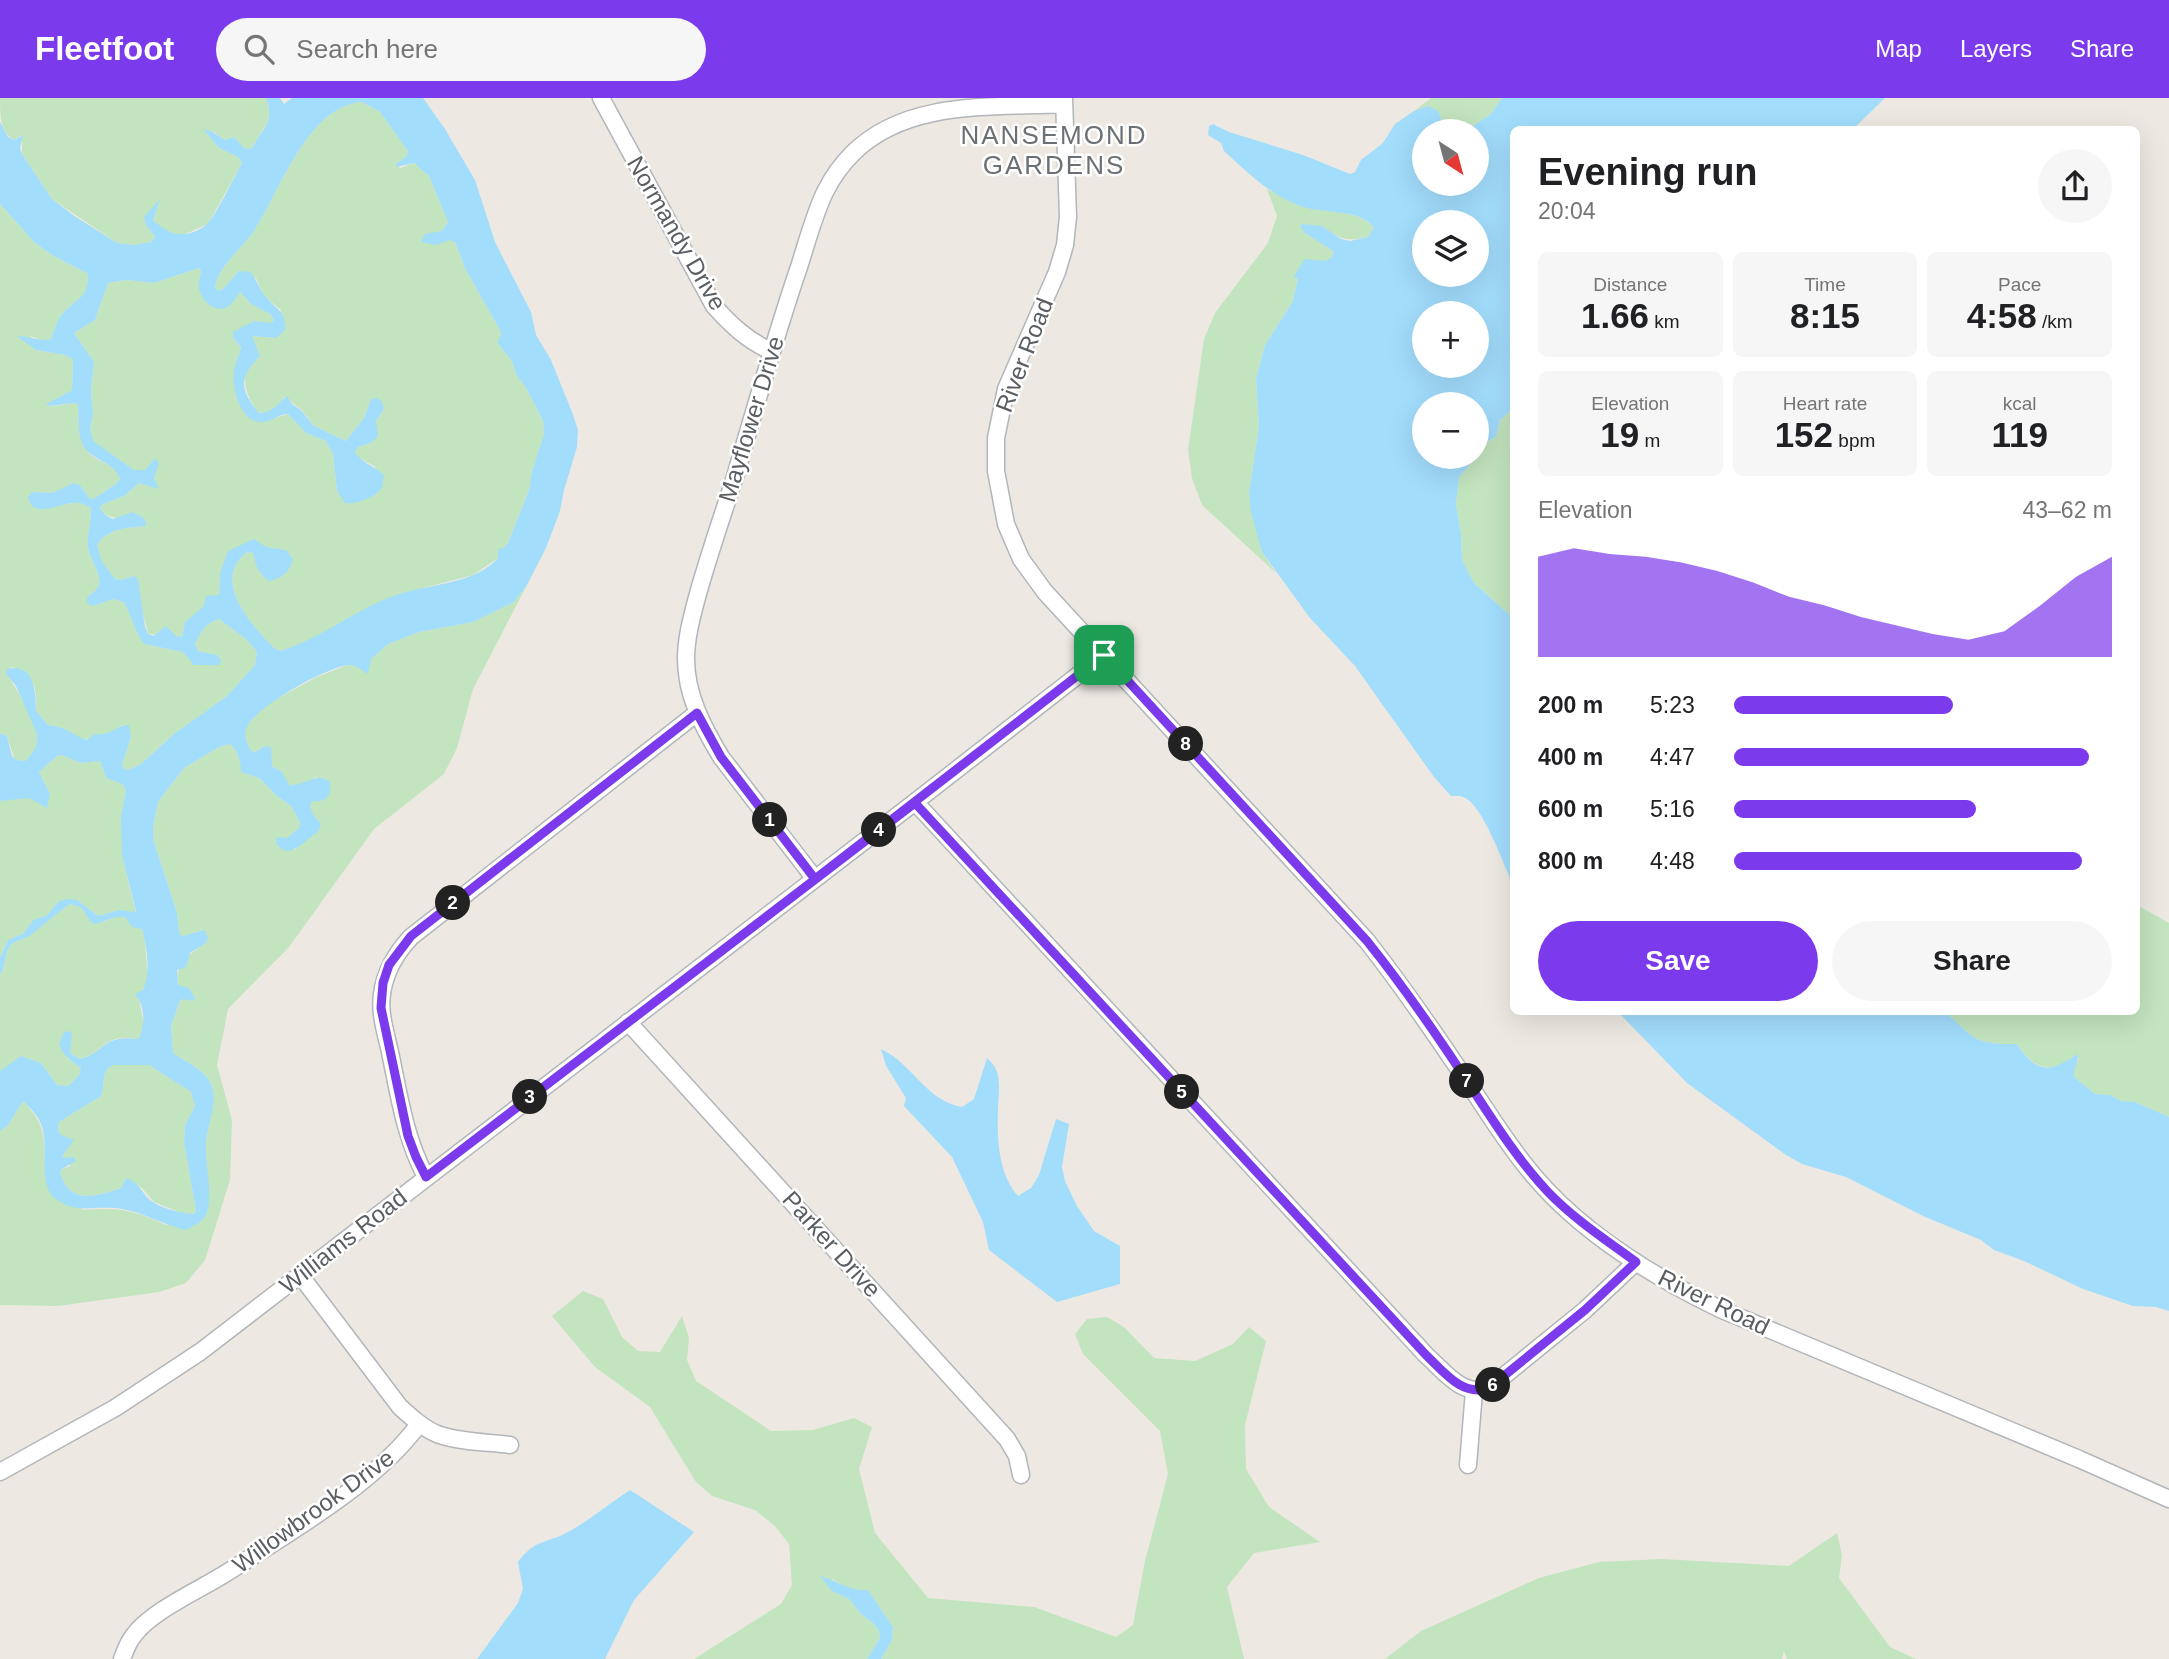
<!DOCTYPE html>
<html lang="en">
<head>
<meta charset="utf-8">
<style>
	:root { --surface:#fff; --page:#f6f6f6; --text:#202124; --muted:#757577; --accent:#7c3aed }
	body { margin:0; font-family:Helvetica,sans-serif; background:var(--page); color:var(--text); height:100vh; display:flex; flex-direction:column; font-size:26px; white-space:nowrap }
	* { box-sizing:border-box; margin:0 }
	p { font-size:23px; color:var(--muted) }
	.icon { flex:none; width:38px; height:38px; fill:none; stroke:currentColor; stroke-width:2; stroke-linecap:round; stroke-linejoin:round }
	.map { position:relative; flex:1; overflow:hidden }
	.side { position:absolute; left:1510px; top:28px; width:630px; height:889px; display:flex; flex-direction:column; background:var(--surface); border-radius:10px; box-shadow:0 7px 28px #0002 }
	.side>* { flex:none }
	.needle { width:46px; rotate:144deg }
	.tools { position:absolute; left:1412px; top:21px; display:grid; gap:14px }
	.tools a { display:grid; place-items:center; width:77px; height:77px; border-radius:50%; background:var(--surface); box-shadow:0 7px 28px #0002; font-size:35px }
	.pin { position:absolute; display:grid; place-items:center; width:60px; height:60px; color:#fff; margin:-30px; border-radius:14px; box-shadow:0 4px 10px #0006 }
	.km { position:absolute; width:35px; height:35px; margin:-18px; border-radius:50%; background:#222; color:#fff; font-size:19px; line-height:35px; text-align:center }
	.round { display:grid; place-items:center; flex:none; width:74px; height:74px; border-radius:37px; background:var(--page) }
	.head { display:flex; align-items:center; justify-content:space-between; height:119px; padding:0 28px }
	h1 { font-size:38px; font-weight:800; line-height:52px }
	.metrics { display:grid; grid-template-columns:repeat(3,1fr); gap:10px; height:119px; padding:7px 28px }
	.metrics div { display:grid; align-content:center; border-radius:10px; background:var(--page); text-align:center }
	.metrics b { font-size:35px; font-weight:800 }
	.metrics small { font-size:19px; font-weight:400 }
	.metrics p { font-size:19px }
	.chart { height:196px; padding:14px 28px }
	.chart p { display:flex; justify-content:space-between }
	.chart svg { width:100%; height:126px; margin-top:7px; fill:var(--accent); opacity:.7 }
	.cta { display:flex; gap:14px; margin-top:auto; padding:14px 28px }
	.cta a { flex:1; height:80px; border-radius:42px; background:var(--accent); color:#fff; font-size:28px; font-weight:800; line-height:80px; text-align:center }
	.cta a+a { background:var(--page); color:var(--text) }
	ul { padding:0 28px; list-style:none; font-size:23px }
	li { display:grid; grid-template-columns:112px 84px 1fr; align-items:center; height:52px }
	li i { height:18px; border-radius:9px; background:var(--accent) }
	header { display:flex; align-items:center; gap:42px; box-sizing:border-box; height:98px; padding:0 35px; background:var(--accent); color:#fff }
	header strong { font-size:33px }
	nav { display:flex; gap:38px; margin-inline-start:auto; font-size:24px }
	.search { width:490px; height:63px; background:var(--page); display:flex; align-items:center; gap:18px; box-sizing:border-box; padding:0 24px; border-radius:38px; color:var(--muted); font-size:26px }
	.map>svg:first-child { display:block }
	.green { fill:#c2e4be }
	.water { fill:#a2ddfc; fill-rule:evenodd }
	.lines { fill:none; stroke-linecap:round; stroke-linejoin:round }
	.street-casing { stroke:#b2b5b9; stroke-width:19 }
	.street { stroke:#fff; stroke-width:16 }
	.route-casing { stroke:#fff; stroke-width:14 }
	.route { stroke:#7c3aed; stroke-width:9 }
	.labels { text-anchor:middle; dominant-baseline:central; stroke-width:5; stroke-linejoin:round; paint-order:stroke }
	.street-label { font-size:24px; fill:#5a5e62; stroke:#fff }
	.neighbourhood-label { font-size:26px; letter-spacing:2px; fill:#6b7074; stroke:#fff }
</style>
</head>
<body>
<header>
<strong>Fleetfoot</strong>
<div class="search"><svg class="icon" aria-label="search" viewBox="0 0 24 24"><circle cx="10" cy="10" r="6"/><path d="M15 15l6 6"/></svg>Search here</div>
<nav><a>Map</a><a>Layers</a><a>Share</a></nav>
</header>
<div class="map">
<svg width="2169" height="1561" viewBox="0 0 2169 1561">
	<rect width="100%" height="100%" fill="#ede9e2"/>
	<path class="green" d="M0,0h266c9,26 -4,29 -15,51l-7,-1 -10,-11 -9,3 -11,-8 -10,-2 15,18 19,9 4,6 -34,61 -27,12 -15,-4 -13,-12 6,-18 -13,23 9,12 -4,5 -17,3 -17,-2 -65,-44 -30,-45v-19l-8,5c-14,-7 -14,-27 -14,-42z
		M1431,0h71l-11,16 -26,17h-26l3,-11 -14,-14 -14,5z
		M362,4l18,10 28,39 -2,6 -9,7 3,4 14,-5 15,13 19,46 -6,9 13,11 10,26 36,64v4l-3,8 14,17 4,13 10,14 17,34 1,12 -12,37 -3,19 -21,53 -10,15 -25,17 -73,19 -41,19 -56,31 -23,7 -6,-3c-22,-23 -64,-67 -27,-96l6,1 8,22 25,-25 -21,-3 -12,-8 -33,34 -1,23 -34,26 -3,15 -34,-3 -14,-58 -13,4 -6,-1 -14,-17 -4,-17c10,-17 31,-17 49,-19l-41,-11 -5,-7 3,-4 21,-8 15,-13 19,5 -4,-10 -9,-8h-11l-42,-29 -2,-12 3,-15 -2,-24 3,-28 -20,-29 21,-13 13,-37 18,-3 28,3 45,-15 2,3 -2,13 1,7 40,1 11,12 19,10 4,6 -3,4 -17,-3 -21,16 8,11c-13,41 -6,45 22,74l25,-8 18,19 20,8 7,13 4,37 39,-24 -19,-10 -2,-5 3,-5 13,-4 5,-22 8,-12 -13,-10 -7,19 -18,23 -32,-15 -12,-16 -18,-13c-5,11 -13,15 -25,16 -22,-27 -13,-46 -8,-77l25,2 5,-28 -17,-14 -8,-18 -17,-7 -16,18 -5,2 -3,-4c3,-20 25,-37 37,-53 27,-39 54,-128 110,-132z
		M1267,91c12,6 24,14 36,18 22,5 55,3 71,20l-6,10c-23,5 -27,2 -47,-11l-16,7 28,18 -1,6 -34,22 -6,24 -27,42 -9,34 3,47 -10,67 13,59 14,21 -74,-68 -10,-27 -4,-28 16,-111 11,-26 53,-70 9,-27z
		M0,106l34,38 18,13 36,19c0,24 -10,23 -24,38 -7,6 -9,18 -13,27l-7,2 -13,-5 5,14 29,5 8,4 -1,31 -26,15c10,4 22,-4 32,-1 1,17 -1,37 12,50 10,10 26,9 30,25l-4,5 -23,15 -4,-1 -8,-12 -7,-2 -22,9 -20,-1 10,17 36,-7 12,5c3,14 -4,26 -2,40 1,11 14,27 11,38 -2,5 -8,9 -12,12l6,9 20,-7 11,3c7,14 11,30 20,42l39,8 34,3 -19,-4 -3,-7c6,-12 10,-21 24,-25l28,21 10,12 -2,13 -28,31 -53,38 -33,30 -13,6 -5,-1 -1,-4 9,-28 -8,-12c-15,10 -32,20 -49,10 -13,-6 -11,-9 -26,-10l-12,-14c1,-21 -1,-39 -25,-44l-5,7c10,12 33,53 32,68 -1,9 -7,13 -13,19l-10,-1 -8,-24 -7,-3z
		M1514,310v211l-40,-36 -12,-23 -1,-26 -5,-30 3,-27 9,-10 5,-10h4v-10l19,-10 4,-17z
		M527,487l-54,104 -16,59 -13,26 -70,55 -85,118 -61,62 -11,56 15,55 -2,60 -25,80 -19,23 -27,9 -101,14 -58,-1v-174l8,-6 15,-24c25,26 21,39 22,73l38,36c35,-3 52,0 83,15l42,-14c-1,-22 -2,-45 -2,-67 1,-19 12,-41 5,-60 -6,-14 -26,-23 -38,-31l-2,-27 9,-25 3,-2c-12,-29 -3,-39 23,-56l-3,-13 -21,6 -3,-2 -2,-21 -23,-71 -1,-15 5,-25 26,-34 35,-21 11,-3c8,6 11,19 12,28l17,6 18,18 14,10 9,16 -1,6 -12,10 8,12 26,-26 -10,-12 -1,-8 3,-3 4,-24 -20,9 -9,-1 -6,-13 -10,-6 -7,-20 -10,6 -5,-2 -6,-16 2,-8 21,-22 48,-26 32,-13 8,1 16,-7 17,-15 31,-12 54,-10 41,-20z
		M62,657l19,8 19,-2 6,17 16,6 4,6c-9,50 -2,75 10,123l-17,-3 -21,6 -21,-16 -18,1 -13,15 -13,4 -9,13 -16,7 -8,18v-157l50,-7 -11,-22 18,-16z
		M70,806l12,4 7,12 15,2 13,-6 8,1 17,12 3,13 3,37 -9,19 5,28 -6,13c-36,-6 -32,13 -58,20l-10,-6 -3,5 14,10 -2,7 -11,11 -11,-1 -16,-22 -20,-7 -21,16v-97c7,-8 3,-22 11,-30 5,-5 14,-6 19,-10 14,-11 26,-21 40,-31z
		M2137,807l32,18v194l-34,-15 -14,-1 -11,-6 -15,-1 -21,-17 -1,-7 6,-12c-31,13 -42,15 -62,-14 -16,0 -35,1 -48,-10 -9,-8 -15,-16 -25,-22h193z
		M114,967h35l42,27 4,14 -10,19 -1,17 12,69 -4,3 -11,-1 -27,-11 -12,-14 -16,-10 -5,10c-26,9 -52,17 -61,-16l2,-3 9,-3 -9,-10 -1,-21 -3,-5 1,-8 42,-26c5,-11 -1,-27 13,-31z
		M583,1193l20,8 19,38 16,14 22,1 22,-36 7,22 -2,22 9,21 75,50 42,-1 41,-12 18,9 -13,42 16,64 53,65 106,9 82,30 17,-12 12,-64 23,-87 -8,-43 -77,-77 -8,-20 12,-15 20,-2 17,10 30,31 41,3 38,-17 16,-17 17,14 -21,84 1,44 23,38 51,35 -66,11 -27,34 17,72h-363l11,-19 1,-13 -25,-37 -16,1 -20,-12v12l17,8 12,15 12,9 6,8 1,7 -13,21h-173l87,-55 11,-19 -3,-41 -14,-18 -20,-16 -43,-14 -16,-14 -46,-75 -55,-40 -43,-51z
		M1837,1435l5,22 -3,23 51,69 26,12h-129l-3,-8 -2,8h-397l36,-28 118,-53 60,-16 63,-3 127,7z"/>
	<path class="water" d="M266,0h14l4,6 8,-6h131l22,31 30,51 20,62 36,70 5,23 15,25 21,52 6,18 -1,17 -13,43 -4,21 -14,37 -19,37 -13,17 -41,20 -54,10 -31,12 -17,15 -3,15c-6,-4 -13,-10 -20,-9 -23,3 -94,42 -102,64 -3,7 2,14 4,21l5,2 10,-6 6,1 1,19 10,6 7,13c15,2 27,-14 41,-3 2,12 -4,21 -17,19l-3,4 2,8 9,11 -3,8c-13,7 -29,31 -42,11l1,-6 10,1 12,-10 1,-6 -9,-16 -14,-10 -18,-18 -18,-6c0,-9 -3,-22 -11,-28l-11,3 -35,21 -26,34 -5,25 1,15 23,71 2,20 3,3 22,-6 4,7 -2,6 -16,10 -4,14 -9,3 1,15 11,3 6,10 -2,3 -10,-2 -3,2 -9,25 2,27c12,8 32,17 38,31 8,19 -4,40 -5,59 -1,22 6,45 2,66 -2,12 -13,16 -23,21 -24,-6 -47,-21 -72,-22 -21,-2 -37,6 -57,-9 -19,-13 -7,-53 -14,-72 -3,-11 -11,-18 -19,-26l-15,24 -8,6v-60l21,-15 20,7 16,22 11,1 11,-11 2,-7c-10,-7 -18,-12 -22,-24l5,-12 4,-1 4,3 -2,19 10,6c26,-7 22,-25 58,-20 8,-13 7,-34 -3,-45l8,-4c8,-18 4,-42 -1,-61l-10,-2 -7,-10c-11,-2 -19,5 -31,7l-5,-4 -7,-12 -12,-4c-14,10 -26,20 -39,31 -6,4 -15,5 -20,10 -8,8 -4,22 -11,30v-17l8,-18 16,-7 9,-13 13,-4 13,-15 9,-2 9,1 21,16 21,-6 17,2 -14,-57 -1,-39 5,-26 -4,-6 -16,-6 -6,-17 -19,2 -19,-8 -5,1 -18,16 11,22 -3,14 -18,-10 -29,3v-68l7,3 5,20 4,4 9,1c9,-9 13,-14 12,-27l-21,-48 -10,-12 1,-5c27,-7 29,23 29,42l12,14c17,1 22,9 39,15l8,-6c18,2 20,-9 34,-9l2,12 -9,28 2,4 4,1 13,-6 33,-30 53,-38 28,-31 2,-13 -10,-12 -28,-21c-14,4 -18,13 -24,25l3,7 19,4 4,6 -2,4h-25l-11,-13 -39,-8c-9,-12 -13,-28 -20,-42l-11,-3 -20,7 -6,-3v-6c4,-3 10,-7 12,-12 3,-11 -10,-27 -11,-38 -2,-14 5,-26 2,-40 -4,-1 -7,-4 -11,-4 -15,-3 -46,19 -51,-6l4,-5 20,1 22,-10 7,3 8,12 4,1 23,-15 4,-5c-6,-18 -29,-18 -37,-34 -6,-12 -4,-28 -5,-41 -11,-3 -22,4 -33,1l27,-15 1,-31 -8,-4 -29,-5 -19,-14c12,0 25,6 34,3 4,-9 6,-21 13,-27 14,-15 24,-14 24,-38l-36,-19 -18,-13 -34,-38v-82l8,15 6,3 9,-5 -3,13 2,6 30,45 24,18 41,26 17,2 17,-3 4,-5 -9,-12 -2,-8 16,-18 -7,21c17,16 33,20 53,5 9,-7 29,-50 36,-62l-4,-6 -19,-9 -16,-19 10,3 12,8 9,-3 10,11 7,1c12,-22 24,-25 15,-51zM362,4l18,10 28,39 -2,6 -10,7v3l18,-4 15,13 19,46 -6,9 -17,3 -4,8 15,3 13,-5 6,2 10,26 36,64v4l-3,4v4l14,17 4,13 10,14 17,33 1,13 -12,37 -3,19 -21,53 -4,5 -6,1v9c-22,25 -65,26 -96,35 -43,13 -78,45 -122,58l-6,-3c-22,-23 -64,-67 -27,-96l6,1c3,13 5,20 16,28 13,-3 21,-9 24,-22l-7,-9 -20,-3 -12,-8 -26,12 -8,22 -1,22 -13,1 -2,10 -19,16 -3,15 -6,-1 -10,-10 -12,10 -6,-2 -3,-7 -7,-48 -4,-3 -13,4 -6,-1 -13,-17 -5,-17c10,-17 31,-17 49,-19l-1,-7 -12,-7 -20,7 -8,-4 -5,-7 3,-4 21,-8 15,-13 20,6 -5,-11 5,-15 -4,-5 -10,12h-11l-41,-29 -3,-12 3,-15 -2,-24 3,-28 -20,-29 21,-13 13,-37 18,-3 28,3 45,-15 2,3c-1,6 -3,12 -2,18 3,12 17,26 30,17 4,-3 8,-10 11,-14l11,12 19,10 4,6 -3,3 -17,-2 -21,11v5l8,11c-2,7 -5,14 -7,21 -3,17 6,54 28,53 9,0 17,-8 26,-8l18,19 20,8 7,13 4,37 8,12c10,2 32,-6 37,-16 1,-2 1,-10 2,-12 -9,-9 -24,-13 -29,-23l3,-5 13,-4 7,-7 -2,-15 8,-12 -2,-7 -5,-4 -6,1 -7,19 -18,23 -32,-15 -13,-16 -9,-6 -5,-8c-10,8 -13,16 -28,17 -20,-24 -20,-36 1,-57l-8,-20 24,2 9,-8c2,-18 -9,-21 -19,-33 -7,-8 -9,-18 -16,-25l-11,-1 -16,18 -5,2 -3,-4c3,-20 25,-37 37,-53 27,-39 54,-128 110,-132zM114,967h35l42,27 4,14 -10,19 -1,17 12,69 -3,3c-13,-1 -33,-6 -43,-14 -9,-8 -11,-18 -24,-22l-5,10c-26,9 -52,17 -61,-16l2,-3 14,-8 -2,-4 -9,1 -3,-2 12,-16 -13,-5 -3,-5 1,-8 42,-26c5,-11 -1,-27 13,-31z
		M1502,0h383l-32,31 -339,1v278l-14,12 -4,17 -19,10v-43h-53v53h49l-5,10 -9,10 -3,27 5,30 1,26 12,23 40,36v268c-10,-21 -29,-76 -47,-88 -5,-4 -10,-3 -16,-3l-17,-19 -79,-111 -45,-48 -48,-66 -11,-40 -2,-19 10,-67 -3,-47 9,-34 27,-42 6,-24 -4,-3 11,-17 20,2 7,-4 1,-6 -28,-18 -4,-5v-4l21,2 19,13 9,2 18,-4 6,-10c-17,-19 -52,-13 -74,-21 -30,-11 -53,-34 -76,-55l-3,-8 -13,-8 1,-9 4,-2 16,8 74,23 47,19 5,-2 6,-12 22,-17 12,-19 19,-13 14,-5 10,5 4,10 -3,10h-15v53h53v-53h-12l26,-17zM1477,124v53h-53v-53zM1424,215h53v53h-53z
		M1618,914h326c10,6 16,14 25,22 13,11 32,10 48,10 20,30 32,29 61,10 1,8 -5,14 -4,23l21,17 15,1 11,6 14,1 34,15v194l-13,-4 -23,-1 -50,-17 -59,-28 -30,-11 -13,-10 -58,-24 -77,-39 -44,-13 -16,-9 -99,-72z
		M881,951c31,14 45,52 81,58l12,-8 13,-41c4,4 8,8 10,14 3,10 2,22 1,33 -1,30 -1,67 20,91l13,-8 8,-13 17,-56 13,5 -7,43 3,14 12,25 17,25 26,15v38l-63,18 -68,-52 -6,-28 -31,-65 -48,-51 2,-8 -20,-32z
		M630,1392l64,42 -60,68 -29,59h-128l41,-56 5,-14 -5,-27c18,-24 29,-18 52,-31 21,-12 40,-28 60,-41z
		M820,1478c19,5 27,15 48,14l25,37 -1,13 -11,19h-14l13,-21 -1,-7 -6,-8 -12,-9 -12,-15 -17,-8z"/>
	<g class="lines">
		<g class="street-casing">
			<path id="street" d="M601,0l113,208c17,19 34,35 57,45
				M1064,0l4,119 -3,28 -8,27 -51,117 -10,49v33l10,53 15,35 24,33 322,349c35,45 67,91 99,139 22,32 42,66 68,96 48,57 120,101 186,133l359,150 90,40
				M915,704l511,553c19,17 36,42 63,33l96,-78 51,-48
				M815,781l-94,-122c-18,-30 -35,-62 -35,-98 0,-20 5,-39 10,-58 11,-41 25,-81 38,-121 21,-71 41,-143 65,-213 8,-25 15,-52 26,-75 7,-14 17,-28 28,-39 55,-54 140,-45 211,-49
				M628,924l379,417 10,17 4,19
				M426,1079c-21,-39 -27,-82 -36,-125 -4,-18 -11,-39 -8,-58 3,-23 14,-41 29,-57l286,-224
				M300,1177l100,132c11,10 23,21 37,27 22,8 50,8 73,11
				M1468,1367l6,-74
				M0,1374l115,-64 85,-56 715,-550 189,-147
				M122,1561c3,-8 6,-17 12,-24 18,-25 70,-47 97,-65 61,-39 146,-88 188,-146"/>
		</g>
		<use href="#street" class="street"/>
	</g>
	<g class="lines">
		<g class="route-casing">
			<path id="route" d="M1104,557l-289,224 -94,-122 -24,-44 -286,223 -22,29 -6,18 -2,25 27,128 8,21 10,20c163,-125 326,-250 489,-374l511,552c18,17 36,42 63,33l96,-78 51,-48c-30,-22 -62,-43 -88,-70 -31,-33 -54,-70 -79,-108 -32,-49 -65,-97 -102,-143l-263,-286"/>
		</g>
		<use href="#route" class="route"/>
	</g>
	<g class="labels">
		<g class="street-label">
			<text transform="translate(677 135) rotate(60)">Normandy Drive</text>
			<text transform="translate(1024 257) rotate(-69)">River Road</text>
			<text transform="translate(751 321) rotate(-73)">Mayflower Drive</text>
			<text transform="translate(343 1143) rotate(-38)">Williams Road</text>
			<text transform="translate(832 1146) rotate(48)">Parker Drive</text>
			<text transform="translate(1714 1204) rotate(26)">River Road</text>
			<text transform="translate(313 1413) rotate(-36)">Willowbrook Drive</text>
		</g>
		<g class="neighbourhood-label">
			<text x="1054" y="37">NANSEMOND<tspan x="1054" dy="30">GARDENS</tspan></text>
		</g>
	</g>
</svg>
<div class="tools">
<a><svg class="needle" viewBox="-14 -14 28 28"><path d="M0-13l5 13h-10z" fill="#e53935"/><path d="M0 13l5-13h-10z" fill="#757577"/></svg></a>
<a><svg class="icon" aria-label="layers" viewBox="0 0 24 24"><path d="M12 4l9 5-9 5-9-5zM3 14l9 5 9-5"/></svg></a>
<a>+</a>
<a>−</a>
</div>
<div class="pin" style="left:1104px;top:557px;background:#1e9e55"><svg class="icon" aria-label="arrive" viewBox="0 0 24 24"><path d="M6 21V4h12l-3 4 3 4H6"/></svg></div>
<b class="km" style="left:770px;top:722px">1</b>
<b class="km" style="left:453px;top:805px">2</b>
<b class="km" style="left:530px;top:999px">3</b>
<b class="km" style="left:879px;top:732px">4</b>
<b class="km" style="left:1182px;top:994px">5</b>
<b class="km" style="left:1493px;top:1287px">6</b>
<b class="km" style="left:1467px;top:983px">7</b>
<b class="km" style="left:1186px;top:646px">8</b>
<section class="side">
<div class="head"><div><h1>Evening run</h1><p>20:04</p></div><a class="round"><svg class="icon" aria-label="share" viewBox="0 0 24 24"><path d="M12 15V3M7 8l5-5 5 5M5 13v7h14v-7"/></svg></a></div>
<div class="metrics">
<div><p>Distance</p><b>1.66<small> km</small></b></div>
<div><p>Time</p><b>8:15</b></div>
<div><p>Pace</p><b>4:58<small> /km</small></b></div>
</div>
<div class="metrics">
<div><p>Elevation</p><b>19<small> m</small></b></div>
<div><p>Heart rate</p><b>152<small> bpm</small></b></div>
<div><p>kcal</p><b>119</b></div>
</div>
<div class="chart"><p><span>Elevation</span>43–62 m</p>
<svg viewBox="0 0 160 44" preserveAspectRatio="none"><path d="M0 44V9L10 6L20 8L30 9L40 11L50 14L60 18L70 23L80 26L90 30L100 33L110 36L120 38L130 35L140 26L150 16L160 9V44z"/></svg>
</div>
<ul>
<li><b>200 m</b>5:23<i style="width:58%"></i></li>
<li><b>400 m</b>4:47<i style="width:94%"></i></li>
<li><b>600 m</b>5:16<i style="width:64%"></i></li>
<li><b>800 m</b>4:48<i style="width:92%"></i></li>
</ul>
<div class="cta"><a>Save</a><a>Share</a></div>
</section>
</div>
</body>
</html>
